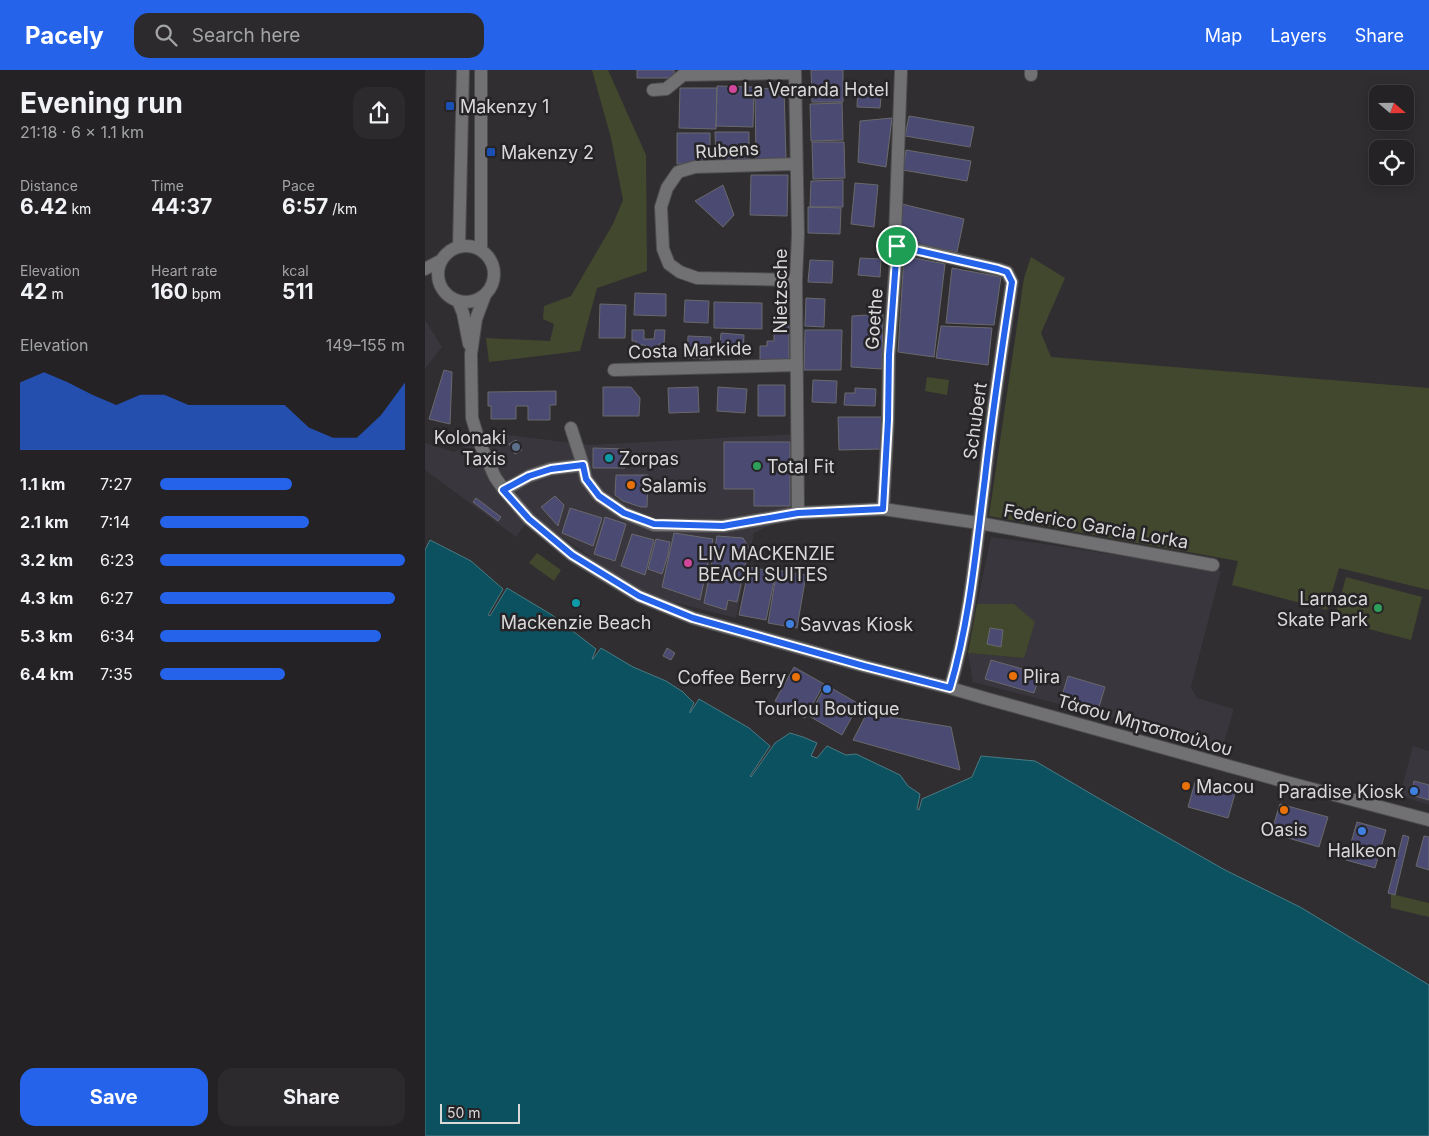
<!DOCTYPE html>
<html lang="en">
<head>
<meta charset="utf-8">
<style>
	:root { --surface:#242224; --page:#2c2a2c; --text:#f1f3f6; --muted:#a3a4a6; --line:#413f41; --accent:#2563eb }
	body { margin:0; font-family:Inter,sans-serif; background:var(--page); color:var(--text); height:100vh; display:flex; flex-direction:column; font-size:19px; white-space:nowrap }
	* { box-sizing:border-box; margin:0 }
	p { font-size:16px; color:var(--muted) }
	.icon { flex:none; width:28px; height:28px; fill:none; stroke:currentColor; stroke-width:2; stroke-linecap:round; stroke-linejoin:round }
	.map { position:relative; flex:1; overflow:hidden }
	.side { display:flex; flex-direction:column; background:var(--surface); width:425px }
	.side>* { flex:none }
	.needle { width:32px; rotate:110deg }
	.tools { position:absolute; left:944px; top:15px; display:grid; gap:10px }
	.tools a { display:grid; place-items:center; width:45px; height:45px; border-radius:10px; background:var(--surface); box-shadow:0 2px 12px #0003,0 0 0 1px var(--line); font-size:25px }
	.scale { position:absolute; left:15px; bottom:12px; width:80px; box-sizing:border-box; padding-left:5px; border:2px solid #dad9da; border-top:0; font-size:14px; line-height:18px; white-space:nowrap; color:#dad9da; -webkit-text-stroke:4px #262427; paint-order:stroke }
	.pin { position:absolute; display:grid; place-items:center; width:42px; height:42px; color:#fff; margin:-21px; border:2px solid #fff; border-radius:50%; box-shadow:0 1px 5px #0007 }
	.round { display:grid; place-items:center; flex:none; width:52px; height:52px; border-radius:15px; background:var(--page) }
	.head { display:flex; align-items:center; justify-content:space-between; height:85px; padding:0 20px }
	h1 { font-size:28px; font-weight:700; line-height:38px }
	.figures { display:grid; grid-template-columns:repeat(3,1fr); gap:8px; height:85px; padding:5px 20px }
	.figures div { display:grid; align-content:center }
	.figures b { font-size:21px; font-weight:700 }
	.figures small { font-size:14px; font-weight:400 }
	.figures p { font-size:14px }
	.chart { height:140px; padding:10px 20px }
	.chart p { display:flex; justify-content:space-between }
	.chart svg { width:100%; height:90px; margin-top:5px; fill:var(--accent); opacity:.7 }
	.action { display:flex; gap:10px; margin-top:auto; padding:10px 20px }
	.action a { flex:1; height:58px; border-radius:15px; background:var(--accent); color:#fff; font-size:20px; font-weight:700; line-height:58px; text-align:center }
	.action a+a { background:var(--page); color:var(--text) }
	ul { padding:0 20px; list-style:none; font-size:16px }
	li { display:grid; grid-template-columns:80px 60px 1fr; align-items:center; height:38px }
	li i { height:12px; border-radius:6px; background:var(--accent) }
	header { display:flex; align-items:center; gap:30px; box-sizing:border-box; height:70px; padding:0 25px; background:var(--accent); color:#fff }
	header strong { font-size:24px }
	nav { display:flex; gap:28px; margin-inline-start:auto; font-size:18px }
	.search { width:350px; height:45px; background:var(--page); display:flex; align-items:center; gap:12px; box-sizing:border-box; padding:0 18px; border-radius:15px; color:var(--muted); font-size:19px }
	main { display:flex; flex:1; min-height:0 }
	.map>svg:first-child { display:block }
	.built { fill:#3a363d }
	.green { fill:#42482e }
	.water { fill:#0c515f; stroke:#4a7a84 }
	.building { fill:#4a4a73; stroke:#69696c }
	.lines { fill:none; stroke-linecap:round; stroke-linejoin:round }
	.minor-casing { stroke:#4e4d4e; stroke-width:14 }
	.minor { stroke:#717072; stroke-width:12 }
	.route-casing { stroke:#fff; stroke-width:10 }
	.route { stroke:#2563eb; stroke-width:6 }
	.hotel-dot { fill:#d1479c; stroke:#262427; stroke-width:2 }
	.transit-dot { fill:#1a4fb4; stroke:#262427; stroke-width:2 }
	.service-dot { fill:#5c6f8a; stroke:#262427; stroke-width:2 }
	.culture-dot { fill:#0f9aa8; stroke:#262427; stroke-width:2 }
	.leisure-dot { fill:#2e9e5b; stroke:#262427; stroke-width:2 }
	.food-dot { fill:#e8710a; stroke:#262427; stroke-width:2 }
	.shop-dot { fill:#3f7fe0; stroke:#262427; stroke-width:2 }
	.labels { text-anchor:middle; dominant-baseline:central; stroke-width:5; stroke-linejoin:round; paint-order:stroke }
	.poi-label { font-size:18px; fill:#dad9da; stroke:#262427; text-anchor:start }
	.street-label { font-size:18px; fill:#dad9da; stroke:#262427 }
</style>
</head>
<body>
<header>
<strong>Pacely</strong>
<div class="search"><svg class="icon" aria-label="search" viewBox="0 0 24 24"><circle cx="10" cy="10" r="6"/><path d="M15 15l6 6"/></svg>Search here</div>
<nav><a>Map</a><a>Layers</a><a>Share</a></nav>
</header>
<main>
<section class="side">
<div class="head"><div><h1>Evening run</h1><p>21:18 · 6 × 1.1 km</p></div><a class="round"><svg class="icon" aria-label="share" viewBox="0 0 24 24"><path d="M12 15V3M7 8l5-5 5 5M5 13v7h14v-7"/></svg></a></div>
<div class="figures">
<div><p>Distance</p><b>6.42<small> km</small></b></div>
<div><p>Time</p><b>44:37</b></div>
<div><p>Pace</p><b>6:57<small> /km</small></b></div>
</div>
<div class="figures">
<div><p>Elevation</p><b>42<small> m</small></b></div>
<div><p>Heart rate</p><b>160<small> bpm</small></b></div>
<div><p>kcal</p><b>511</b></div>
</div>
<div class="chart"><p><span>Elevation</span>149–155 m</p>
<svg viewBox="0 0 160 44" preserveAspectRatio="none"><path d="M0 44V11L10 6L20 11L30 17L40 22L50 17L60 17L70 22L80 22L90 22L100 22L110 22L120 33L130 38L140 38L150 27L160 11V44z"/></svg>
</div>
<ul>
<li><b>1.1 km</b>7:27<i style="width:54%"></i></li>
<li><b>2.1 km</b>7:14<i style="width:61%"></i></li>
<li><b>3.2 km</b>6:23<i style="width:100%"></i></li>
<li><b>4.3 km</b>6:27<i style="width:96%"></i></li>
<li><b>5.3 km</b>6:34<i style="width:90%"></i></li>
<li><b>6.4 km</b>7:35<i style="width:51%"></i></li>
</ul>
<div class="action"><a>Save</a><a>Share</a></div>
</section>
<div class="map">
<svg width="1004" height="1066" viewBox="0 0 1004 1066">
	<rect width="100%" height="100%" fill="#302e30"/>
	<path class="built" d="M0,250l17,27 -17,22z
		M68,363l96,12 209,-11v79l-44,20 -18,85 -95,-24 -109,-79 -16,22 -91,-67v-27l29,9z
		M566,467l53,7 177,27 -30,116 6,11 37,11 -11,37 -250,-64 -5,-29 56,5 -10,-54h-37z
		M988,676l16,5v54l-29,-10z"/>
	<path class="green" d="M167,0h16l38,85 1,116 -50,17 -17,63 -91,11 -3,-24 64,3 4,-17 -11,-5 1,-13 27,-10 42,-72 10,-24 -12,-62z
		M606,187l34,21 -24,55 10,24 378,31v202l-90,-22 -12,42 -95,-25 6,-24 -249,-45 35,-238z
		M502,307l22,3 -2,15 -22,-4z
		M112,483l24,17 -7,11 -25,-18z
		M921,507l76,20 -11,43 -77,-20z
		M552,534h37l21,18 -11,36 -56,-5z
		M966,824l38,9v14l-38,-9z"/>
	<path class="water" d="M5,470l41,21 32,28 -15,26 2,1 17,-28 45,27 44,34 -4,10h1l8,-11 32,19 33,14 17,11 11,11 -4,8v2l9,-14 50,29 21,18 -20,30 1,1 24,-34 15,-10 13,4 14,6 -6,13 6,2 10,-12 19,9 10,-1 44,21 8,11 12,8 -3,15 2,1 3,-11 50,-22 9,-21 54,5 70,41 120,68 75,37 129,78v151h-1004v-586z"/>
	<path class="building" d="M212,0h37v8h-37z
		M386,0h32v32h-31z
		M433,15l24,1 -2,22 -23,-1z
		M292,16l37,1 -1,40 -37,-1z
		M255,18h37l-1,41 -37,-1z
		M359,18l2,71 -30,1 -1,-71z
		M417,33l1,37 -32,1 -1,-37z
		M484,46l65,11 -4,20 -65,-11z
		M467,48l-6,49 -28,-5 2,-41z
		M290,62h34v30l-33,1z
		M252,63h33v30l-33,1z
		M387,72h32l1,36 -32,1z
		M481,80l65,11 -4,20 -64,-11z
		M326,105h37l-1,41 -37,-1z
		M418,110v27h-33l1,-26z
		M430,113l23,2 -4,42 -23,-3z
		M298,115l11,30 -11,12 -28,-26z
		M477,134l62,15 -7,33 -59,-11z
		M383,137l33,1 -1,26 -32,-1z
		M479,186l41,8 -11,93 -36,-5z
		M435,188l21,1 -1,18 -22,-2z
		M385,190l23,1 -1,22 -24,-1z
		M527,198l49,9 -7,48 -48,-2z
		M210,223l31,1v22l-32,-1z
		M381,228l19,1 -1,28 -19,-1z
		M260,230l24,1 -1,22 -24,-1z
		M289,232l48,1v26l-48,-1z
		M175,234l26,1 -1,33h-26z
		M458,244l-1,55 -31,-2 1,-51z
		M349,255h15v35h-29v-14h7v-5h7z
		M516,256l51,2 -4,37 -52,-7z
		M207,260h12v9h10l1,-9h10l-1,14h-5v7l-14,-1v-5h-9v-4h-4z
		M380,260h37l-1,40h-37z
		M296,263l23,2 -1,21 -24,-1z
		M263,266l23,1 -1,22 -23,-1z
		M19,300l8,2 -2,52 -21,-5z
		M388,310l24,1 -1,22 -24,-1z
		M333,315h27v31h-27z
		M178,317h28l9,11 -1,18h-36z
		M273,317l1,25 -30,1 -1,-25z
		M293,317l29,2 -2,24 -28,-2z
		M430,318l21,1 -1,17 -31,-1 1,-12h10z
		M131,321v14h-6v15h-22v-14h-12v13h-25v-13h-3v-14z
		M413,347h46l-3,32 -42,1z
		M91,370l6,10 -7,4 -6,-10z
		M299,372h66v64h-36v-17h-30z
		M168,378l33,1 -1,19h-32z
		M191,405h32l-1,32h-6l-18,-6 -8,-6z
		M130,426l9,9 -6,21 -17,-19z
		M51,428l25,19 -3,4 -25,-19z
		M145,438l32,10 -9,28 -31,-13z
		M180,447l21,7 -11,37 -21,-7z
		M249,463l39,6 -13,61 -38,-13z
		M207,464l22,6 -9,35 -24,-9z
		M292,466l26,2 6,10 -12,54 -9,-2 -2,10 -22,-7z
		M231,469l14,3 -2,13 -6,19 -14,-5z
		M324,497l27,5 -10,48 -27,-5z
		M352,500l29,5 -9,53 -29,-5z
		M565,558l13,2 -2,17 -14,-3z
		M242,578l8,5 -4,7 -8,-4z
		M566,590l49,14 -6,19 -49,-14z
		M369,597l30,17 -19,34 -30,-17z
		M643,606l37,11 -7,23 -37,-11z
		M401,615l33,19 -17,31 -33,-19z
		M442,643l84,14 9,43 -107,-30z
		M771,709l40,11 -8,28 -40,-11z
		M989,711l15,4v15l-18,-5z
		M855,734l48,13 -9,30 -48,-14z
		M932,752l29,8 -11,38 -29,-8z
		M978,765l6,2 -14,58 -7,-2z
		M999,766l5,1v33l-13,-4z"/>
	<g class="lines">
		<g class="minor-casing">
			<path id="minor" d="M370,0l3,164 -2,46 2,233
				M606,5v-5
				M228,20l13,-1 17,-14 112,-2
				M472,175l101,24 9,3 5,10c-10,66 -20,131 -27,196 -9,70 -15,142 -35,210
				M13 204a28 28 0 1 1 56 0a28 28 0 1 1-56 0Z
				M34,177l4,-177
				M56,180v-180
				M0,199l17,-9
				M371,210l-99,-2 -17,-6 -11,-8 -6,-15 -2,-42 6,-19 11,-16 17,-5 101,-3
				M60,225l-9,24 -5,35 1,64 8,26 15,33 9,13 25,29 43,36 67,41 54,22 171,48 86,22 38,11 298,83 143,38
				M33,231l5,12 6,31
				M189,300l183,-5
				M146,358l12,37
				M79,420l25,-14 21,-7 33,-4 3,14 13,17 25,17 30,12 69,1 75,-13 85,-4 96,14 234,42
				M458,439l5,-89 1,-65 8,-110 -2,-8 6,-167"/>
		</g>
		<use href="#minor" class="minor"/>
	</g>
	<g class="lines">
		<g class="route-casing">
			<path id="route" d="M472,176l101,23 9,3 5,10c-10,66 -20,131 -27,196 -9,70 -15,142 -35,210l-86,-22 -171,-48 -54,-22 -67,-41 -43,-36 -26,-29 26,-14 22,-7 32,-4 3,14 13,17 25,17 30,11 69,2 75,-13 85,-4 5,-89 1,-65z"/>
		</g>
		<use href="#route" class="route"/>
	</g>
	<g class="hotel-dot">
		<circle cx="308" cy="19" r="5"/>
		<circle cx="263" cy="493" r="5"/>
	</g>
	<g class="transit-dot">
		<rect x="20" y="31" width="10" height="10" rx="2.5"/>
		<rect x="61" y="77" width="10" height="10" rx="2.5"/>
	</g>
	<circle class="service-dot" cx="91" cy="377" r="5"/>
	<g class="culture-dot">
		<circle cx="184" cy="388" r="5"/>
		<circle cx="151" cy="533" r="5"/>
	</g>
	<g class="leisure-dot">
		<circle cx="332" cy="396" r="5"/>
		<circle cx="953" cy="538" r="5"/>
	</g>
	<g class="food-dot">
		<circle cx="206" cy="415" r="5"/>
		<circle cx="588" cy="606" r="5"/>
		<circle cx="371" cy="607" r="5"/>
		<circle cx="761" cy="716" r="5"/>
		<circle cx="859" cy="740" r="5"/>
	</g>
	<g class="shop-dot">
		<circle cx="365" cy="554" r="5"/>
		<circle cx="402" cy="619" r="5"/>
		<circle cx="989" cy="721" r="5"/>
		<circle cx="937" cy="761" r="5"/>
	</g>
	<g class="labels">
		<g class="poi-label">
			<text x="318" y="19">La Veranda Hotel</text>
			<text x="35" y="36">Makenzy 1</text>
			<text x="76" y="82">Makenzy 2</text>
			<text x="81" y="367" text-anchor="end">Kolonaki<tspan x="81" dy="21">Taxis</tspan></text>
			<text x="194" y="388">Zorpas</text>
			<text x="342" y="396">Total Fit</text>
			<text x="216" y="415">Salamis</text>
			<text x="273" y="483">LIV MACKENZIE<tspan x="273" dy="21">BEACH SUITES</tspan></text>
			<text x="943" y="528" text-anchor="end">Larnaca<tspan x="943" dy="21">Skate Park</tspan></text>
			<text x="151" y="552" text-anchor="middle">Mackenzie Beach</text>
			<text x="375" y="554">Savvas Kiosk</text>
			<text x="598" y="606">Plira</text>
			<text x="361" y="607" text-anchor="end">Coffee Berry</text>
			<text x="402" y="638" text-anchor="middle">Tourlou Boutique</text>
			<text x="771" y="716">Macou</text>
			<text x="979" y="721" text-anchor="end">Paradise Kiosk</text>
			<text x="859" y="759" text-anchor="middle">Oasis</text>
			<text x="937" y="780" text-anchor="middle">Halkeon</text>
		</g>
		<g class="street-label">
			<text transform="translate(302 80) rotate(-3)">Rubens</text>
			<text transform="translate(355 221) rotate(-90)">Nietzsche</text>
			<text transform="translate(449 249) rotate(-86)">Goethe</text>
			<text transform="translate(265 280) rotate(-2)">Costa Markide</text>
			<text transform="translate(550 351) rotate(-82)">Schubert</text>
			<text transform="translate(671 456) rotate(10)">Federico Garcia Lorka</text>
			<text transform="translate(720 655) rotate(16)">Τάσου Μητσοπούλου</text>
		</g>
	</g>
</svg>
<div class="tools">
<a><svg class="needle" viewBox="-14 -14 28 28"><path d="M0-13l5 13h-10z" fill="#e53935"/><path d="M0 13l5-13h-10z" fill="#a3a4a6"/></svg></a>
<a><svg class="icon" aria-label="locate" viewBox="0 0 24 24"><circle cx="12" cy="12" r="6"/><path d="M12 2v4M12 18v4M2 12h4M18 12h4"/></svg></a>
</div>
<div class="scale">50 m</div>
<div class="pin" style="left:472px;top:176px;background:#1e9e55"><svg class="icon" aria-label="arrive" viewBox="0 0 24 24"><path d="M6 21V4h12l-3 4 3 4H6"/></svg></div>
</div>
</main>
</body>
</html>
